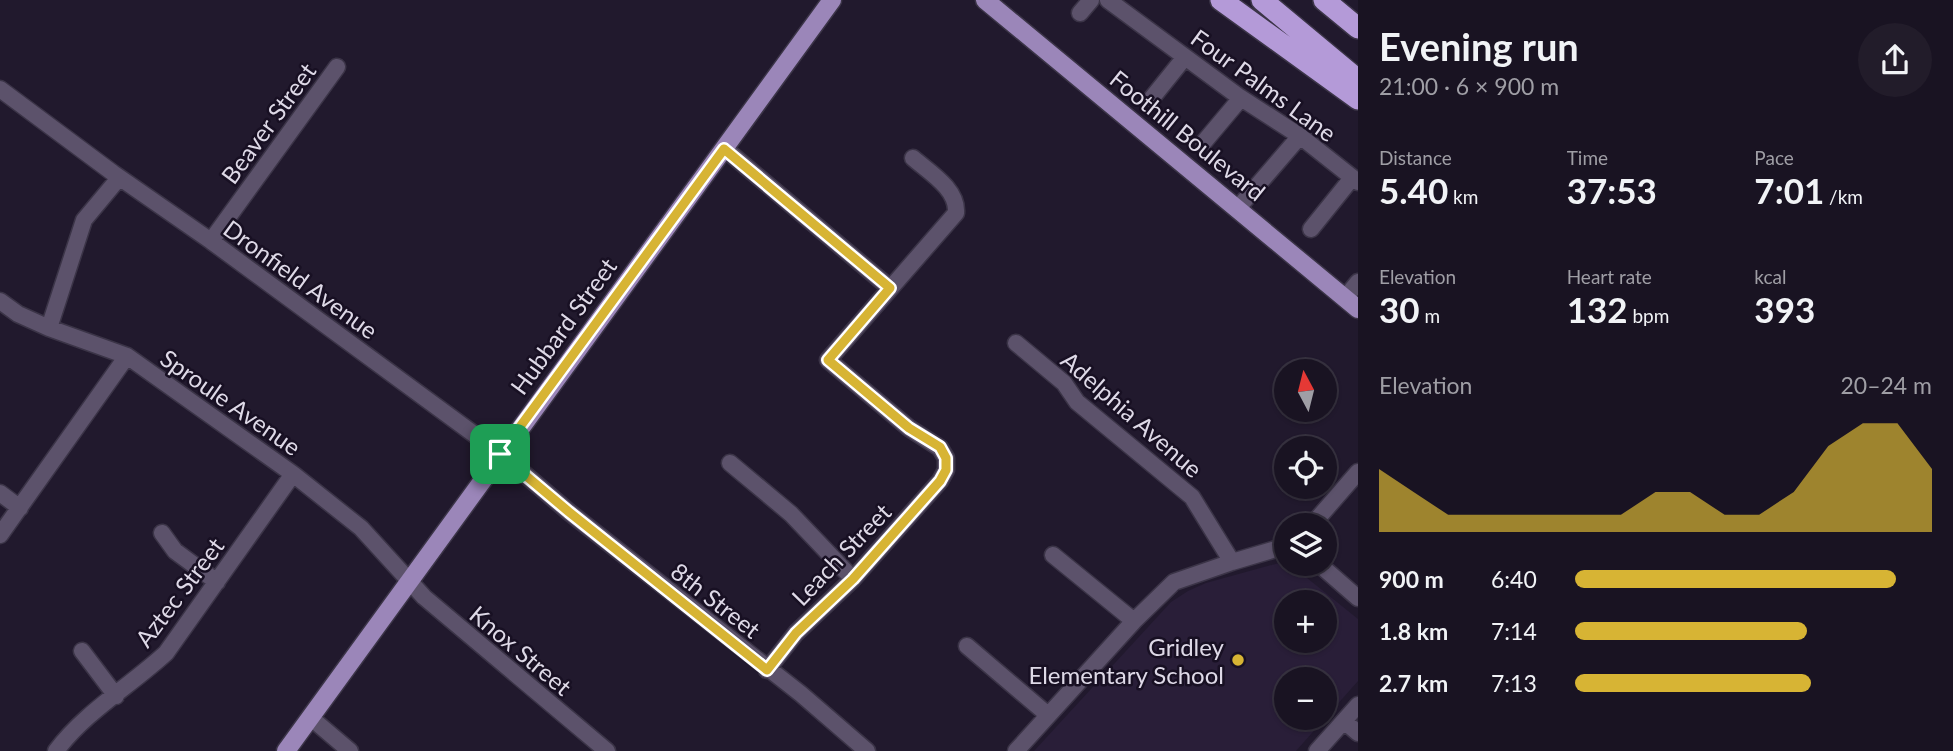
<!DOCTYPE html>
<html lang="en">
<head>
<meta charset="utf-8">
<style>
	:root { --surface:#191322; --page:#221c2a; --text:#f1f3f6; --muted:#9f9ea5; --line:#373240; --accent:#d7b434 }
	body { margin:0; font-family:Lato,sans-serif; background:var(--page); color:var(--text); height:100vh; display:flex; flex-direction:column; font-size:26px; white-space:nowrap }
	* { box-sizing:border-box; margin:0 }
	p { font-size:23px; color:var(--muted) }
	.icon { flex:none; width:38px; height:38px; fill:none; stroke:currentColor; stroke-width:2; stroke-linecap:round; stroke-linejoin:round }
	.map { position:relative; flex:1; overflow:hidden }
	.drawer { display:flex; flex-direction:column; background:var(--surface); width:595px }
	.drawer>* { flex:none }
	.needle { width:46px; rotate:353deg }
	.controls { position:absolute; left:1274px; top:359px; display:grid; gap:14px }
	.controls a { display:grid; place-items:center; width:63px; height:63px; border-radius:50%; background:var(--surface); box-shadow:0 2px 5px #0004,0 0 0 2px var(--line); font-size:35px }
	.pin { position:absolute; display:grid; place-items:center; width:60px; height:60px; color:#fff; margin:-30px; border-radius:14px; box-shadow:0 4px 10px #0006 }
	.round { display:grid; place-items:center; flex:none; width:74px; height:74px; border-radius:37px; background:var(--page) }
	.head { display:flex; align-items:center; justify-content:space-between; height:119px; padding:0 21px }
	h1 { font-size:38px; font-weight:700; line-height:52px }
	.metrics { display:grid; grid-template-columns:repeat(3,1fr); gap:10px; height:119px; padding:7px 21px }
	.metrics div { display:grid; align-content:center }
	.metrics b { font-size:35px; font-weight:700 }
	.metrics small { font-size:19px; font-weight:400 }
	.metrics p { font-size:19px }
	.chart { height:196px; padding:14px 21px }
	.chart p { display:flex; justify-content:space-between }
	.chart svg { width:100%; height:126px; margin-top:7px; fill:var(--accent); opacity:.7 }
	ul { padding:0 21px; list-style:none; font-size:23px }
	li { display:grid; grid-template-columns:112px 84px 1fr; align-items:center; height:52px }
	li i { height:18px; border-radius:9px; background:var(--accent) }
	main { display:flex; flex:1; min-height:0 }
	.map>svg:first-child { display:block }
	.built { fill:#291e38; fill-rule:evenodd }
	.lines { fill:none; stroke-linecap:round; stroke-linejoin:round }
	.minor-casing { stroke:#3b3447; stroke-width:19 }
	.major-casing { stroke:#3b3447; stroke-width:21 }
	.highway-casing { stroke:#3b3447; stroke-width:24 }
	.minor { stroke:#5c526b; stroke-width:16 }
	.major { stroke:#9b86b9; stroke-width:18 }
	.highway { stroke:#b49ad8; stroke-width:21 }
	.route-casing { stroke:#fff; stroke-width:14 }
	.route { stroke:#d7b434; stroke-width:9 }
	.poi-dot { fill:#d7b434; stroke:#181023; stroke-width:2.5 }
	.labels { text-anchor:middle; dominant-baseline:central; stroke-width:5; stroke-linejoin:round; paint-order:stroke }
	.street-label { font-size:24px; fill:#ded9e7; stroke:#181023 }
	.poi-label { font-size:24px; fill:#ded9e7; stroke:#181023; text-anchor:end }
</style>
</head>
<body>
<main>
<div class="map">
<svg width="1358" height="751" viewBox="0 0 1358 751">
	<rect width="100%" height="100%" fill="#21192d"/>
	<path class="built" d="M1286,561l72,58v62l-62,70h-262l137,-149 17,-11 18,-8zM1286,602h39v38h-39zM1286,679h39v39h-39z"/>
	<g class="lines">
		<g class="minor-casing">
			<path id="minor" d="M1108,0l130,96 62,40 58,46
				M1080,13l11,-13
				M0,89l113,84 98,68 290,213 68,58 232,182 66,57
				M1152,98l33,-41
				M1204,142l37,-44
				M725,149l165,139
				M1238,208l62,-72
				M1311,229l41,-51
				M211,241l126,-174
				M1345,298l13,-16
				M0,301l18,13 31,14 78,28 166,118 68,54 63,69 183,154
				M49,328l35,-108 35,-42
				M1016,343l48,40 13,19 115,95 40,65
				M730,463l61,51 62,65
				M0,493l20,15
				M1312,525l46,-53
				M162,533l13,18 42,31
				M0,535l127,-179
				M1053,555l81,66
				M1319,564l39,34
				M967,646l81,69
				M82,651l34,45
				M767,670l29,-37 57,-54 87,-98 6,-11v-12l-6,-10 -31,-20 -81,-68 128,-147c2,-24 -27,-41 -43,-55
				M310,717l40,34
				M1344,721l14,12
				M56,751c29,-39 74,-65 110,-98l127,-179
				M1016,751l118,-130 40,-39 58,-20 54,-16
				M1317,751l41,-46"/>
		</g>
		<g class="major-casing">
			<path id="major" d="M985,0l373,309
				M286,751l546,-751"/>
		</g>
		<g class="highway-casing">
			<path id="highway" d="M1221,0l137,99
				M1262,0l96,80
				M1324,0l34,28"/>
		</g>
		<use href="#minor" class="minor"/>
		<use href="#major" class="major"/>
		<use href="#highway" class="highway"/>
	</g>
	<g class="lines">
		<g class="route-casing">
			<path id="route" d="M724,149l166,139 -62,72 81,68 31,19 6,11v12l-6,11 -87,98 -57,54 -29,37 -198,-158 -69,-58z"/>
		</g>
		<use href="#route" class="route"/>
	</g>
	<circle class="poi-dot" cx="1238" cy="660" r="7"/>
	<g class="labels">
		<g class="street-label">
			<text transform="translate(1264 85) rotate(36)">Four Palms Lane</text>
			<text transform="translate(268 123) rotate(-54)">Beaver Street</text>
			<text transform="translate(1188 135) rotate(39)">Foothill Boulevard</text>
			<text transform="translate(301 279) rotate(36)">Dronfield Avenue</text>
			<text transform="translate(563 326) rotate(-54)">Hubbard Street</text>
			<text transform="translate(231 402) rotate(35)">Sproule Avenue</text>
			<text transform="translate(1132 414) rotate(41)">Adelphia Avenue</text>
			<text transform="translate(841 554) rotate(-46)">Leach Street</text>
			<text transform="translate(179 592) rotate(-53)">Aztec Street</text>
			<text transform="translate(716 600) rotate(38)">8th Street</text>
			<text transform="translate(521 650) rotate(40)">Knox Street</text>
		</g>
		<g class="poi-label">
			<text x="1224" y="646">Gridley<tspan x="1224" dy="28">Elementary School</tspan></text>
		</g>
	</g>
</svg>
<div class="controls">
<a><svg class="needle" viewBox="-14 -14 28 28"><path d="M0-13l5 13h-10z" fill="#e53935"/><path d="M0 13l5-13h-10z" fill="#9f9ea5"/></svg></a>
<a><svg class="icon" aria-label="locate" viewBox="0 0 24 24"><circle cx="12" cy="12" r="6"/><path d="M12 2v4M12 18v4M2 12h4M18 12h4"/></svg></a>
<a><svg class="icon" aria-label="layers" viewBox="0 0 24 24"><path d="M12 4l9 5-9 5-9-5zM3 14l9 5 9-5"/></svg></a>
<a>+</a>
<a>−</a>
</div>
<div class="pin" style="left:500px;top:454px;background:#1e9e55"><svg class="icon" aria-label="arrive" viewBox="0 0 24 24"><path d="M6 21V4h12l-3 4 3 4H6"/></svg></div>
</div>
<section class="drawer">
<div class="head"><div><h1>Evening run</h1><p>21:00 · 6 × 900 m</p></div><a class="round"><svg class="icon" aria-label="share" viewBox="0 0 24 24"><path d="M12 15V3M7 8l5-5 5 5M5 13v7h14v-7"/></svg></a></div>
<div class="metrics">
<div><p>Distance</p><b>5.40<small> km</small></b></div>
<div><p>Time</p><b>37:53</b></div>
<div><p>Pace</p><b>7:01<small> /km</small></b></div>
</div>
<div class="metrics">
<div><p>Elevation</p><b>30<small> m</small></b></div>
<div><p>Heart rate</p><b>132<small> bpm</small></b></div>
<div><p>kcal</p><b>393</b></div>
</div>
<div class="chart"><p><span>Elevation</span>20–24 m</p>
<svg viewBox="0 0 160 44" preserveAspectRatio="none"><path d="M0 44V22L10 30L20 38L30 38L40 38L50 38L60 38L70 38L80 30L90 30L100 38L110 38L120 30L130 14L140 6L150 6L160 22V44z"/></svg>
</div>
<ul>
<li><b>900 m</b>6:40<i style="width:90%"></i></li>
<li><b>1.8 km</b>7:14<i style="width:65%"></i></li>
<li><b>2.7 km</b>7:13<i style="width:66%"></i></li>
</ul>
</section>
</main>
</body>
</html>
